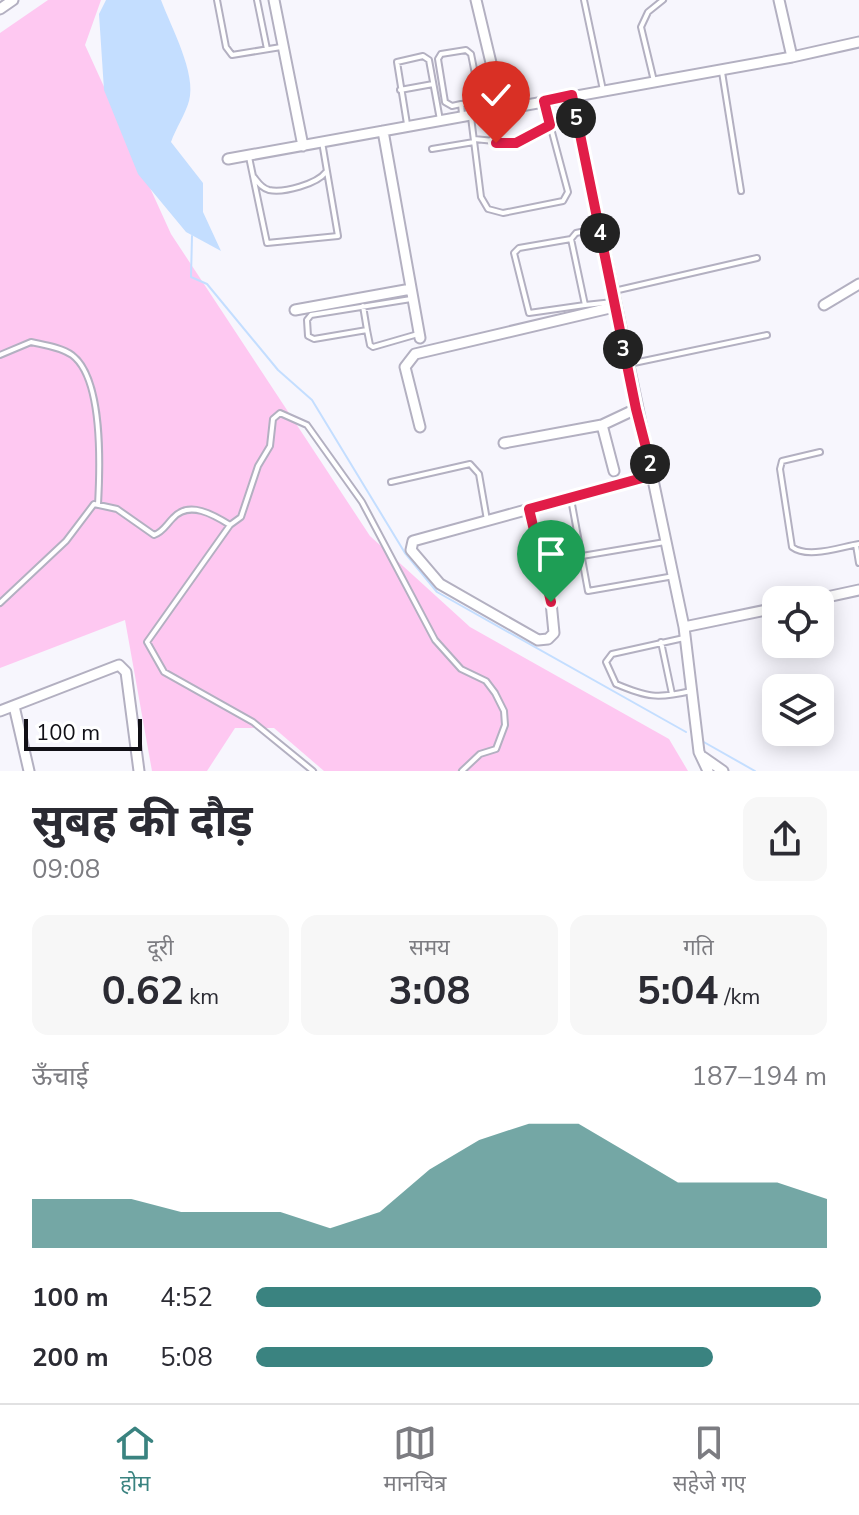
<!DOCTYPE html>
<html lang="hi">
<head>
<meta charset="utf-8">
<style>
	:root { --surface:#fff; --page:#f7f7f7; --text:#2b2b33; --muted:#7c7c81; --line:#e1e1e2; --accent:#3a8380 }
	body { margin:0; font-family:"Nunito Sans","Noto Sans Devanagari",sans-serif; background:var(--page); color:var(--text); height:100vh; display:flex; flex-direction:column; font-size:30px; white-space:nowrap }
	* { box-sizing:border-box; margin:0 }
	p { font-size:26px; color:var(--muted) }
	.icon { flex:none; width:44px; height:44px; fill:none; stroke:currentColor; stroke-width:2; stroke-linecap:round; stroke-linejoin:round }
	.map { position:relative; height:771px; overflow:hidden }
	.details { display:flex; flex-direction:column; background:var(--surface); flex:1 }
	.details>* { flex:none }
	.controls { position:absolute; left:762px; top:586px; display:grid; gap:16px }
	.controls a { display:grid; place-items:center; width:72px; height:72px; border-radius:16px; background:var(--surface); box-shadow:0 4px 20px #0003; font-size:40px }
	.scale { position:absolute; left:24px; bottom:20px; width:118px; box-sizing:border-box; padding-left:8px; border:4px solid #111016; border-top:0; font-size:22px; line-height:28px; white-space:nowrap; color:#111016; -webkit-text-stroke:6px #fff; paint-order:stroke }
	.pin { position:absolute; display:grid; place-items:center; width:68px; height:68px; color:#fff; margin:-82px -34px; border-radius:50% 50% 50% 0; rotate:-45deg; box-shadow:0 0 8px #0007 }
	.pin .icon { rotate:45deg }
	.km { position:absolute; width:40px; height:40px; margin:-20px; border-radius:50%; background:#222; color:#fff; font-size:22px; line-height:40px; text-align:center }
	.round { display:grid; place-items:center; flex:none; width:84px; height:84px; border-radius:16px; background:var(--page) }
	.head { display:flex; align-items:center; justify-content:space-between; height:136px; padding:0 32px }
	h1 { font-size:44px; font-weight:700; line-height:60px }
	.metrics { display:grid; grid-template-columns:repeat(3,1fr); gap:12px; height:136px; padding:8px 32px }
	.metrics div { display:grid; align-content:center; border-radius:16px; background:var(--page); text-align:center }
	.metrics b { font-size:40px; font-weight:700 }
	.metrics small { font-size:22px; font-weight:400 }
	.metrics p { font-size:22px }
	.chart { height:224px; padding:16px 32px }
	.chart p { display:flex; justify-content:space-between }
	.chart svg { width:100%; height:144px; margin-top:8px; fill:var(--accent); opacity:.7 }
	ul { padding:0 32px; list-style:none; font-size:26px }
	li { display:grid; grid-template-columns:128px 96px 1fr; align-items:center; height:60px }
	li i { height:20px; border-radius:10px; background:var(--accent) }
	.menu { display:flex; justify-content:space-around; align-items:center; height:112px; border-top:2px solid var(--line); background:var(--surface); font-size:22px; color:var(--muted) }
	.menu a { display:grid; justify-items:center; gap:4px }
	.menu .selected { color:var(--accent) }
	.map>svg:first-child { display:block }
	.green { fill:#fec8f1 }
	.water { fill:#c4deff }
	.lines { fill:none; stroke-linecap:round; stroke-linejoin:round }
	.stream { stroke:#c4deff; stroke-width:2 }
	.lane-casing { stroke:#b3b0c1; stroke-width:8 }
	.street-casing { stroke:#b3b0c1; stroke-width:13 }
	.lane { stroke:#fff; stroke-width:4 }
	.street { stroke:#fff; stroke-width:9 }
	.route-casing { stroke:#fff; stroke-width:16 }
	.route { stroke:#e11d48; stroke-width:10 }
</style>
</head>
<body>
<div class="map">
<svg width="859" height="771" viewBox="0 0 859 771">
	<rect width="100%" height="100%" fill="#f7f6fd"/>
	<path class="green" d="M48,0h53l-16,45 86,189 199,302 100,91 199,112 19,32h-364l-50,-43h-39l-28,43h-55l-27,-151 -125,48v-635z"/>
	<path class="water" d="M106,0h55c10,27 36,74 28,101 -4,14 -13,27 -18,41l32,41v29l18,39 -35,-19 -48,-58 -34,-84 -5,-76z"/>
	<g class="lines">
		<path class="stream" d="M192,236l-1,41 16,7 71,86 34,30 93,153 32,39 249,140
			M702,741l53,30"/>
		<g class="lane-casing">
			<path id="lane" d="M217,0l9,47 6,8 49,-8
				M257,0l10,49
				M584,0l19,90
				M722,72l19,119
				M654,81l-13,-54 7,-15 15,-12
				M400,90l33,-6
				M461,104l-9,2 -7,-4 -7,-43 3,-5 25,-4 5,4 8,40 -6,9 -12,1 1,10
				M471,117l10,80 7,12 15,4 60,-12 5,-9 -24,-90
				M407,124l-10,-62 26,-6 6,4 11,60
				M474,139l42,4 34,-18
				M432,149l42,-7
				M249,157l18,86 71,-7 -16,-94
				M254,177c4,5 7,11 15,13 15,3 48,-6 57,-18
				M571,239l14,66 28,-3
				M614,291l143,-33
				M411,299l-100,16 -4,5 1,16 6,3 53,-9 3,15 3,2 45,-13
				M585,305l-56,8 -15,-60 5,-5 52,-9 5,-6 23,-5
				M363,306l4,24
				M0,355l31,-13c13,3 30,5 41,13 32,24 28,114 26,150
				M629,364l138,-29
				M820,452l-38,9 -2,8 12,78c16,12 48,0 67,-3
				M391,482l79,-18 9,10 8,46
				M571,499l17,92 86,-15
				M856,545l3,18
				M582,556l83,-14
				M0,603l66,-62 28,-37 23,5 37,26c9,-3 12,-10 19,-17 16,-18 41,-3 57,7
				M684,638l-72,16 -6,8 10,22c31,13 41,15 75,7
				M661,642l11,52
				M313,771l-60,-49 -89,-50 -17,-30 83,-117 11,-8 17,-51 12,-20 3,-27 7,-6 27,12 55,77 73,138 26,29 25,12 9,12 9,18 1,14 -9,24 -16,5 -18,17"/>
		</g>
		<g class="street-casing">
			<path id="street" d="M274,0l29,146
				M476,0l26,109
				M779,0l13,57
				M0,9l13,-9
				M572,95l112,532 92,-19
				M383,131l37,207
				M228,159l564,-102 67,-15
				M824,305l35,-21
				M295,310l116,-21
				M602,425l12,46
				M420,427l-15,-60 10,-13 199,-47
				M504,443l98,-18 34,-16
				M529,509l22,93 3,31 -6,6 -10,1 -98,-56 -29,-34 2,-9 240,-66
				M813,600l46,-10
				M684,627l15,125 9,19
				M14,706l15,65
				M0,711l119,-46 7,7 13,99
				M703,757l20,14"/>
		</g>
		<use href="#lane" class="lane"/>
		<use href="#street" class="street"/>
	</g>
	<g class="lines">
		<g class="route-casing">
			<path id="route" d="M496,143h20l34,-18 -6,-24 28,-6 64,314 17,66 -124,34 22,93"/>
		</g>
		<use href="#route" class="route"/>
	</g>
</svg>
<div class="controls">
<a><svg class="icon" aria-label="locate" viewBox="0 0 24 24"><circle cx="12" cy="12" r="6"/><path d="M12 2v4M12 18v4M2 12h4M18 12h4"/></svg></a>
<a><svg class="icon" aria-label="layers" viewBox="0 0 24 24"><path d="M12 4l9 5-9 5-9-5zM3 14l9 5 9-5"/></svg></a>
</div>
<div class="scale">100 m</div>
<div class="pin" style="left:551px;top:602px;background:#1e9e55"><svg class="icon" aria-label="arrive" viewBox="0 0 24 24"><path d="M6 21V4h12l-3 4 3 4H6"/></svg></div>
<div class="pin" style="left:496px;top:143px;background:#d93025"><svg class="icon" aria-label="check" viewBox="0 0 24 24"><path d="M5 12l5 5 9-10"/></svg></div>
<b class="km" style="left:650px;top:464px">2</b>
<b class="km" style="left:623px;top:349px">3</b>
<b class="km" style="left:600px;top:233px">4</b>
<b class="km" style="left:576px;top:118px">5</b>
</div>
<section class="details">
<div class="head"><div><h1>सुबह की दौड़</h1><p>09:08</p></div><a class="round"><svg class="icon" aria-label="share" viewBox="0 0 24 24"><path d="M12 15V3M7 8l5-5 5 5M5 13v7h14v-7"/></svg></a></div>
<div class="metrics">
<div><p>दूरी</p><b>0.62<small> km</small></b></div>
<div><p>समय</p><b>3:08</b></div>
<div><p>गति</p><b>5:04<small> /km</small></b></div>
</div>
<div class="chart"><p><span>ऊँचाई</span>187–194 m</p>
<svg viewBox="0 0 160 44" preserveAspectRatio="none"><path d="M0 44V29L10 29L20 29L30 33L40 33L50 33L60 38L70 33L80 20L90 11L100 6L110 6L120 15L130 24L140 24L150 24L160 29V44z"/></svg>
</div>
<ul>
<li><b>100 m</b>4:52<i style="width:99%"></i></li>
<li><b>200 m</b>5:08<i style="width:80%"></i></li>
</ul>
</section>
<nav class="menu">
<a class="selected"><svg class="icon" aria-label="home" viewBox="0 0 24 24"><path d="M3 11l9-7 9 7M6 9v11h12V9"/></svg>होम</a>
<a><svg class="icon" aria-label="map" viewBox="0 0 24 24"><path d="M3 6l6-2 6 2 6-2v14l-6 2-6-2-6 2zM9 4v14M15 6v14"/></svg>मानचित्र</a>
<a><svg class="icon" aria-label="saved" viewBox="0 0 24 24"><path d="M7 4h10v16l-5-4-5 4z"/></svg>सहेजे गए</a>
</nav>
</body>
</html>
